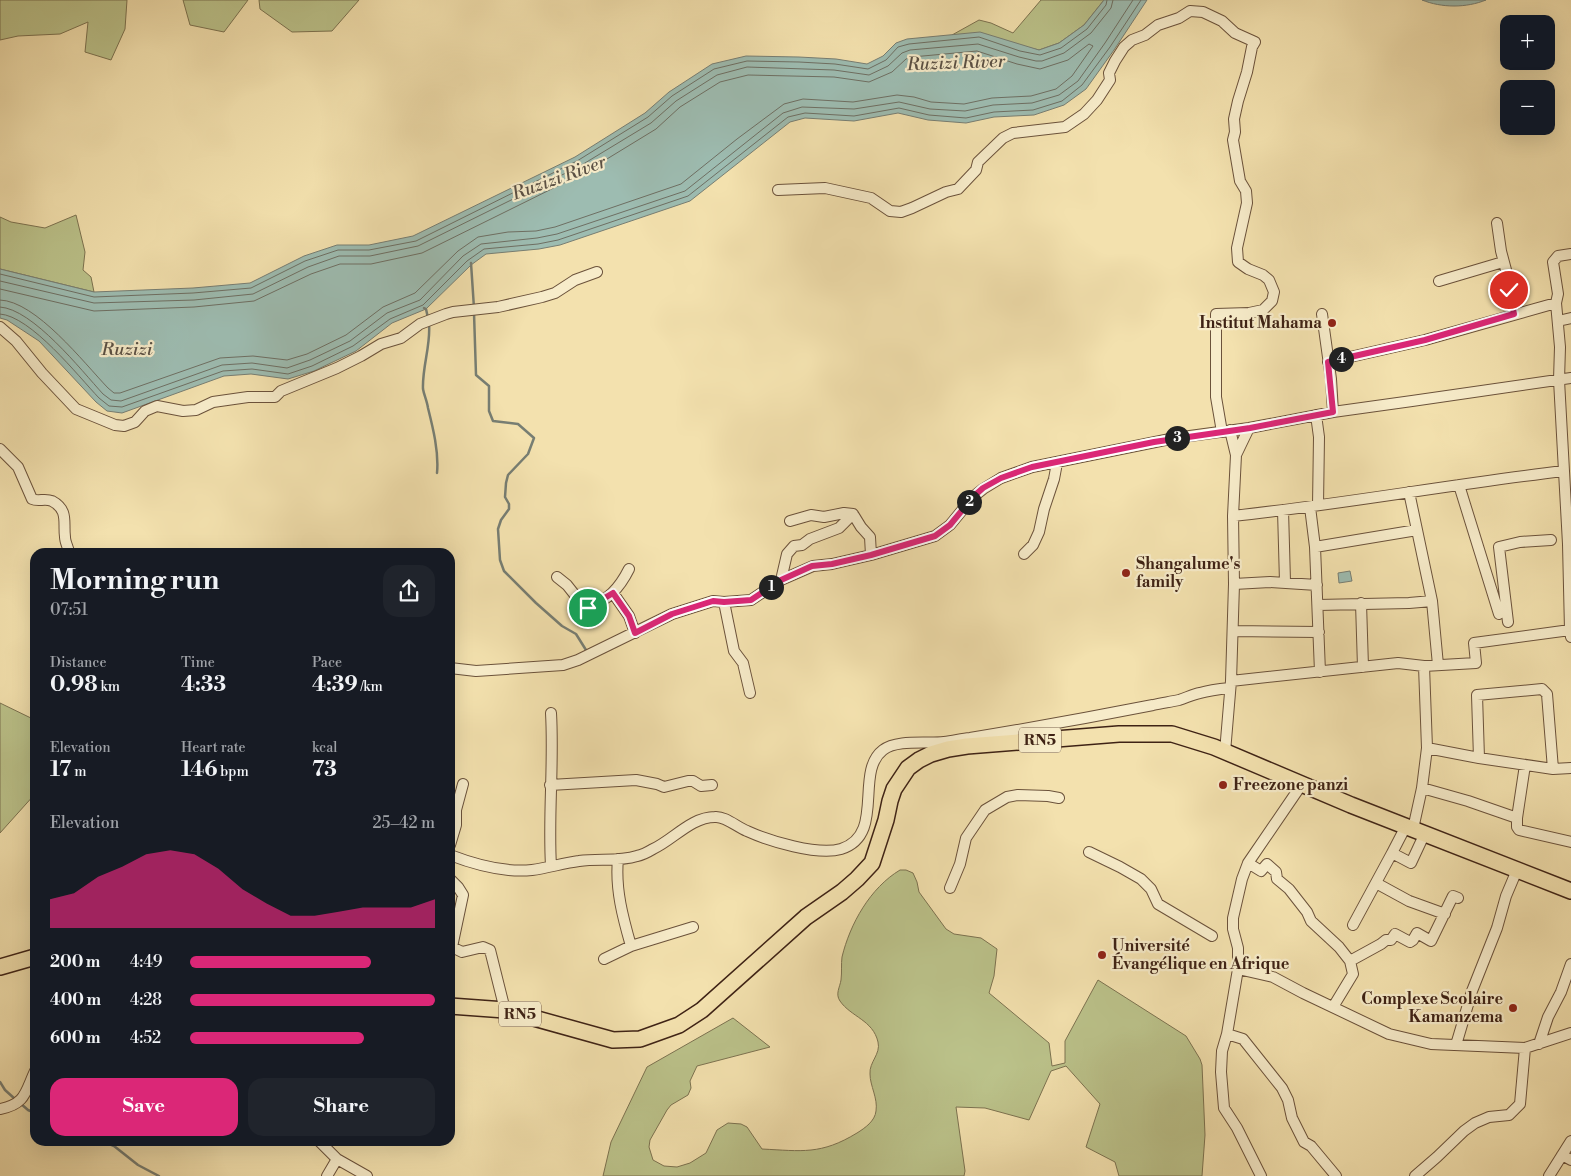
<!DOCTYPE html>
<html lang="en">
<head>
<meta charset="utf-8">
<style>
	:root { --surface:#171b24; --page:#20242c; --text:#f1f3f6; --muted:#9ea1a6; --accent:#db2777 }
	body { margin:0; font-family:"Libre Bodoni",serif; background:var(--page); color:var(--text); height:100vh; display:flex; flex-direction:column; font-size:19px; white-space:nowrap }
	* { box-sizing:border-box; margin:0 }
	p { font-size:16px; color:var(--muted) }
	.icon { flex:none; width:28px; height:28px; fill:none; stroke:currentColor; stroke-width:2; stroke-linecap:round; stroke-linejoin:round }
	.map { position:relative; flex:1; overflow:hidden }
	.drawer { position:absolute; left:30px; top:548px; width:425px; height:598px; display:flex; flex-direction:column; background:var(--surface); border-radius:15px; box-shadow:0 5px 20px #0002 }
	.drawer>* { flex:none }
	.controls { position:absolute; left:1500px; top:15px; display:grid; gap:10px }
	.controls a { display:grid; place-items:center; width:55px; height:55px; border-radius:10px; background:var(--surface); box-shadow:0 5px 20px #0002; font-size:25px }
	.pin { position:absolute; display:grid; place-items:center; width:42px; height:42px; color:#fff; margin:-21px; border:2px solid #fff; border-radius:50%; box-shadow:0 1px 5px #0007 }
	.km { position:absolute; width:25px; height:25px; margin:-12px; border-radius:50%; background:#222; color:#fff; font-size:14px; line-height:25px; text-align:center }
	.round { display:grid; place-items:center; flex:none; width:52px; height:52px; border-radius:15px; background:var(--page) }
	.summary { display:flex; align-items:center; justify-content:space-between; height:85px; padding:0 20px }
	h1 { font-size:28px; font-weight:700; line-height:38px }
	.figures { display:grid; grid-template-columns:repeat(3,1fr); gap:8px; height:85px; padding:5px 20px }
	.figures div { display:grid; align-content:center }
	.figures b { font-size:21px; font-weight:700 }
	.figures small { font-size:14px; font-weight:400 }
	.figures p { font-size:14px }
	.chart { height:140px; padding:10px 20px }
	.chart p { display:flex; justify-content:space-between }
	.chart svg { width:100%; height:90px; margin-top:5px; fill:var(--accent); opacity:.7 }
	.button { display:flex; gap:10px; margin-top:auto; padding:10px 20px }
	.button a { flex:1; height:58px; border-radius:15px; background:var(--accent); color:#fff; font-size:20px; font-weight:700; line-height:58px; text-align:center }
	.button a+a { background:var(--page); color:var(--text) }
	ul { padding:0 20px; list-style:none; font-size:16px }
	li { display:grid; grid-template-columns:80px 60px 1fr; align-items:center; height:38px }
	li i { height:12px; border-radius:6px; background:var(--accent) }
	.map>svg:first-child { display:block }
	.green { fill:#bbc28a; stroke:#7c7250 }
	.water { fill:#9dbcb1; stroke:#777e73 }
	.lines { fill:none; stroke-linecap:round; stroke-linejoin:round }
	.shore { stroke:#6e6f63; stroke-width:1 }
	.stream { stroke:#777e73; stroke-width:2.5 }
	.minor-casing { stroke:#6b523b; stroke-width:12 }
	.highway-casing { stroke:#3e2215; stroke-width:18 }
	.minor { stroke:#f7ecca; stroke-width:10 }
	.highway { stroke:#f3e1ae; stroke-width:15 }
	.route-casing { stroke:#fff; stroke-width:10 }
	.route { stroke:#db2777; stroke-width:6 }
	.poi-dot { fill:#8f2418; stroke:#f7ecca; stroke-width:2 }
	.labels { text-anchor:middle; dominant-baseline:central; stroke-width:4.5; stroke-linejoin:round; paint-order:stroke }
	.shield { fill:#f7ecca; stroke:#765f4b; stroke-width:1 }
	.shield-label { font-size:15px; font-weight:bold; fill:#3e2215 }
	.poi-label { font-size:16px; font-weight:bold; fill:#3e2215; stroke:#f7ecca; text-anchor:start }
	.water-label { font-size:18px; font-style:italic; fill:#5a5044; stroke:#f7ecca }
</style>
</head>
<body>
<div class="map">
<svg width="1571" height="1176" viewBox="0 0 1571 1176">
	<rect width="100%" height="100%" fill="#f3e1ae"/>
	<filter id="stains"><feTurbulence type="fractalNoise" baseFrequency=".004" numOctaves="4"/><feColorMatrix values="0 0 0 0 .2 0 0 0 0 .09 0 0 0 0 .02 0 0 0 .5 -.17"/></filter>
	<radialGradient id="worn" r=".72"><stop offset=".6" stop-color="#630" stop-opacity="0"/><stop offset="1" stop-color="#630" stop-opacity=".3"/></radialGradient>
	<path class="green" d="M0,0h127l-2,29 -14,31 -26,-8 3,-30 -28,12 -42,2 -18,4z
		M183,0h65l-24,32 -34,-7z
		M259,0h100l-27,31 -40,1 -32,-23z
		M1041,0h63l-20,25 -25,18 -20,7 -17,-4 -70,-11 27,-15 12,3 22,10z
		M76,215l9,37 -2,18 8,7 3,15 -94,-23v-52l11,5 34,6z
		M0,703l35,17v74l-35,39z
		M900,870h6l7,3 4,9 2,10 27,37 8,5 27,4 16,11 -3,27 -5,17 60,50 3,23 13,-3v-22l33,-61 88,56 14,23 2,6 3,70 -3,41h-83l-4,-14 -29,-15 14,-43 -34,-38 -15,5 -22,49 -44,-12 -29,-1 9,64 -1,5h-361l8,-34 36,-75 86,-49 37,29 -73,19 -7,15 1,7 -3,7 -17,10 -4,5 -17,30 -1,7 4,13 11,6 13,1 13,-4 16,-10 11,-23 11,-7 13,1 6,3 15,22c40,2 59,6 95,-16 8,-5 18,-12 19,-22 2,-13 -6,-25 -6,-37 -1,-12 11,-20 8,-32 -5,-22 -27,-25 -38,-41 -5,-7 0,-14 1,-21 1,-8 0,-16 1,-23 8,-33 28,-69 58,-87z"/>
	<path class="water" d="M1104,0h43l-33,50 -28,39 -22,16 -30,10 -40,2 -28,6 -38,-3 -30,-7 -44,8 -49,-3 -15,4 -100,79 -130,44 -21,4 -53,5 -15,11 -45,44 -34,14 -36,28 -42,20 -26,8 -37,-5 -27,2 -102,37 -15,-2 -11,-9 -57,-61 -32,-21 -7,-2v-49l94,23 99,-4 57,-5 54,-27 33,-11h32l44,-9 162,-79 70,-44 24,-21 43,-28 34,-8 53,1 37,2 31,5 16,-8 13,-13 11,-4 73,-7 59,18 20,-7 25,-18z
		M1422,0h64c-20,8 -44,8 -64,0z
		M1350,571l2,10 -13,2 -1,-10z"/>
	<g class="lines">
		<path class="shore" d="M0,274l94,23 99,-4 58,-5 54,-27 33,-11h31l47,-9 161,-80 71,-44 24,-21 42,-27 33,-8 52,1 36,2 33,5 18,-9 12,-13 11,-3 70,-7 41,14 20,4 21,-7 26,-19 19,-24 1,-5
			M0,281l94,22 100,-3 59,-6 55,-27 31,-11h31l48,-10 162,-80 71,-43 25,-22 41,-26 30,-8 87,3 35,5 19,-9 14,-13 8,-3 68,-6 41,13 17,4h6l22,-8 27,-20 20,-25 2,-8
			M0,289l94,22 100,-4 60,-6 57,-27 29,-10h31l51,-11 162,-80 72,-44 24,-22 40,-25 28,-7 86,2 35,5 23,-10 14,-13 6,-2 65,-6 40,13 23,5 28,-9 21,-16 4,2 -21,30 -16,13 -25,7 -39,2 -28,6 -33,-2 -17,-5 -17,-2 -44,7 -50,-3 -19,5 -47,35 -56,45 -126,43 -19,4 -28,1 -30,5 -20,14 -43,42 -32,14 -37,28 -39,19 -20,6 -34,-4 -33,2 -100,35h-6l-6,-5c-24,-25 -72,-87 -108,-88
			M0,307c33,2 81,63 103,87l8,6 10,1 101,-36 30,-2 35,5 23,-8 40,-19 37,-28 33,-13 43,-44 18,-12 56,-6 20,-4 128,-43 98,-78 19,-6 52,2 45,-7 31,7 35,2 28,-6 39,-2 27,-8 19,-14 27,-38 28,-43
			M0,314c31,2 78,62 99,84l10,8 13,1 101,-36 29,-2 36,5 24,-8 41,-20 37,-27 33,-14 44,-44 17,-12 54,-5 20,-4 130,-44 100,-79 17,-4 49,3 45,-8 30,7 37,3 28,-6 39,-2 29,-9 20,-16 28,-38 31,-47"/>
		<path class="stream" d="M471,263l3,45
			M424,308l2,1 2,9
			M474,313l2,62 13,11v25l4,10 25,3 16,14 -6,16 -20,21 -2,8 -1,14 4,7v5l-8,11 -3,9 2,31 4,11 32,32 26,23 14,8 10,16
			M429,324c2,21 -7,43 -6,65 1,6 4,12 5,19 5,20 11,44 9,65
			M0,1082l5,8 10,9
			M20,1103l8,7 7,3
			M100,1140l14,6 24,19 21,11"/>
		<g class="minor-casing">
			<path id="minor" d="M778,190l47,-2 46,10 19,13 11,1 11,-4 34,-16 12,-3 18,-19 2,-8 25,-24 10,-5 52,-6 19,-13 13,-14 13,-20 -1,-7 6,-12 9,-14 8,-7 13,-5 13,-10 21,-7 11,-7 13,1 19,9 13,12 20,9 -3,5 -5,25 -9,29 -4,18 1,13 -2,8 7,41 6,10 1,12 -10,45 1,14 10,7 15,6 6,5 5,12 -2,9 -9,9 -14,3 -33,1v83l6,35
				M1497,223l4,28 9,34 -2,8 6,21
				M1439,281l64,-19
				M1322,314l9,65 2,33
				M1558,321l13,-3
				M0,327l16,14 26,32 34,36 39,16 9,1 11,-4 10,-11 12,-5 26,5 13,-1 17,-8 35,-5h27l6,-6 56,-23 24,-12 20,-12 20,-6 19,-14 26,-10 7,-2 45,-5 44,-10 13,-4 20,-13 22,-8
				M1328,362l97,-22 131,-37
				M1316,415l3,22 -1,68
				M0,449l18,18 14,32c6,3 13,-1 20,2 17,9 11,22 13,36 0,5 3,10 4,15
				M1236,455l13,-27
				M1459,485l40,129
				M1409,492l23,109 6,64
				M1310,507l5,40 5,125
				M1283,510l2,72
				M1233,516c111,-12 220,-32 331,-45
				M790,521l21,-6 13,2 20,-4 9,1 8,13 9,10 1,18
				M1315,547l102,-17
				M1024,554l9,-9 6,-13 5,-23 10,-30 3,-16
				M557,577l10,8 19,24c22,-9 33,-20 43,-40
				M781,580l6,-26 7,-8 8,-1 8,-6 29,-11 14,-14
				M1234,584l36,-2 47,3
				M613,593l16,23 6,17
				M724,602l10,49 9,12 7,30
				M1361,603l2,64
				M1318,605l91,-2 23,-2
				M1508,622l-9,-75 21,-5 31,-2
				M1570,630l-2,-86 -9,-164 1,-33 -4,-44 2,-9 -5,-32 5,-6 13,-2
				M1233,631l86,1
				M1424,666l3,82 52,10 74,11 18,-1
				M450,668l26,3 87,-6 15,-5 94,-46 41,-13 11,1 27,-2 30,-20 32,-14 19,-2 39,-9 64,-19 15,-11 23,-28 10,-8 18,-11 31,-11 143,-29 74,-10 84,-16 79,-11 159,-23
				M1231,681l167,-18 26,3 52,-3 -2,-20 96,-13 1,7
				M551,713c3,51 -3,102 0,153
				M1225,752l6,-71 3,-97 -1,-68 3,-61 -6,-25
				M1479,758l-2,-63 65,-6 5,5 6,75
				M1302,784l-54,79 -6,16 -9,39v11l5,19v21l-11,65 16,5 39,49 6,12 4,18 12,24 7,4 25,30
				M550,785l86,-5 21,4 7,3 24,-6h5l8,5 11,-1
				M1422,788l46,13 49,17 8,-53
				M1517,818v9l2,3 52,12
				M1413,829l9,-41 5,-40
				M450,845l6,-20v-15l7,-26
				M1089,852l31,15 21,12 10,10 7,15 54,32
				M1392,853l14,-27
				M450,855c26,10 54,18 82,15 16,-2 31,-7 47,-9 19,-3 39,1 58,-5 5,-1 11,-4 16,-7 20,-9 38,-32 62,-32 10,-1 22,10 32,14 22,10 71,25 94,18 45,-14 13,-77 42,-99 14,-11 44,-6 61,-8 9,-1 17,-3 26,-4 61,-10 122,-21 183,-33 8,-2 17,-3 26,-5 7,-2 14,-6 21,-7 10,-3 20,-4 30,-5
				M618,859c-3,30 5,59 13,87
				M1248,863l13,8 6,-7 9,8 1,7 12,10 18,23 4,9 28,26 11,14
				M450,879l8,8 5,8 -11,52 10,5 21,-5 7,3 15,60
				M1376,883l33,18 36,13
				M950,888l10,-24 6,-26 19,-28 22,-13 11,-2 30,1 11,2
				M1353,925l39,-72 19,10 14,-30
				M604,959l27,-13 62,-19
				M1238,969l35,8 30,16 86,41 42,10 94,4
				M1333,1007l20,-33 -3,-13 31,-17 5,-4h5l4,-6 15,8 3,-2 4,-7 14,8 22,-45 5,2
				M1227,1034l-5,17 -1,21 3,36 13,20 24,48
				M1539,1044l9,-27 13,-25 10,-28
				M1456,1045l16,-54 25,-63 9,-32 11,-26
				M0,1109c26,-5 25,-17 35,-38
				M318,1140l19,19 30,17
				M1562,1155l9,5
				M327,1176l10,-17
				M1415,1176l22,-19 27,-26 11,-8 14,-6 20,-2 11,-11 5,-56 46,-15
				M1549,1176l22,-35"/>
		</g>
		<g class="highway-casing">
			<path id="highway" d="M0,967l35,-10
				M450,1006l55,4 108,30 27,-1 39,-14 23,-15 104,-93 36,-25 15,-13 15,-16 14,-43 4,-19 4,-12 14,-21 11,-8 12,-6 17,-5 19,-3 152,-12h53l42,13 137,58 220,86"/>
		</g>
		<use href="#minor" class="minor"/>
		<use href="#highway" class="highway"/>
	</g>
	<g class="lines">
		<g class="route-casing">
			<path id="route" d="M588,608l25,-15 16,23 6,17 37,-19 41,-13 11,1 27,-2 30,-20 31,-14 20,-2 39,-9 64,-19 15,-11 23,-28 10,-9 18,-10 31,-11 122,-25 96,-14 83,-16 -5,-50 97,-22 89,-26 -5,-24"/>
		</g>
		<use href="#route" class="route"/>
	</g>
	<g class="poi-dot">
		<circle cx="1332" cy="323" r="5"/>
		<circle cx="1126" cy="573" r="5"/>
		<circle cx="1223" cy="785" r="5"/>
		<circle cx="1102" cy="955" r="5"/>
		<circle cx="1513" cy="1008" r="5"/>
	</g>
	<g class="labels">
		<g class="shield">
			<rect x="1019" y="727.5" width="42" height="25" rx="4"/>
			<rect x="499" y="1001.5" width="42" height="25" rx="4"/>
		</g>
		<g class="shield-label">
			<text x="1040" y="740">RN5</text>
			<text x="520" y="1014">RN5</text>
		</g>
		<g class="poi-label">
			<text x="1322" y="323" text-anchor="end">Institut Mahama</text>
			<text x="1136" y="564">Shangalume's<tspan x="1136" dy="18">family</tspan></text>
			<text x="1233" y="785">Freezone panzi</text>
			<text x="1112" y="946">Université<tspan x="1112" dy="18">Évangélique en Afrique</tspan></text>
			<text x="1503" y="999" text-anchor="end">Complexe Scolaire<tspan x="1503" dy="18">Kamanzema</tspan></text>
		</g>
		<g class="water-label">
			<text transform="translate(956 63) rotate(-2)">Ruzizi River</text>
			<text transform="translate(559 178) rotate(-20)">Ruzizi River</text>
			<text x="127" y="349">Ruzizi</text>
		</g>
	</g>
	<rect width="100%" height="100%" filter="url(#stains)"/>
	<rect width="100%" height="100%" fill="url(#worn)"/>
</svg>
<div class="controls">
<a>+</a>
<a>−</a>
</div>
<div class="pin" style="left:588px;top:608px;background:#1e9e55"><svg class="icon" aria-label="arrive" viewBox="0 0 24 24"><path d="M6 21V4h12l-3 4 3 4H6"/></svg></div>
<div class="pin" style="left:1509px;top:290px;background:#d93025"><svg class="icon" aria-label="check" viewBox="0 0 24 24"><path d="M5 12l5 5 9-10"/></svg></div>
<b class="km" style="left:771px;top:587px">1</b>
<b class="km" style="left:969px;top:502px">2</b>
<b class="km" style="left:1177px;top:438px">3</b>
<b class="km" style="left:1341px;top:359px">4</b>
<section class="drawer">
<div class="summary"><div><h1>Morning run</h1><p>07:51</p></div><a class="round"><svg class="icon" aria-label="share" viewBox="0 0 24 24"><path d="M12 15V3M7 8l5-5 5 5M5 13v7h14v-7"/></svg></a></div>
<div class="figures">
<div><p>Distance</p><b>0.98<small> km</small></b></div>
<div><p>Time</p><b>4:33</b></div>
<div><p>Pace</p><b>4:39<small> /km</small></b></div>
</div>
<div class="figures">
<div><p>Elevation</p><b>17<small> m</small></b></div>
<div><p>Heart rate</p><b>146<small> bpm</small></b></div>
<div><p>kcal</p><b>73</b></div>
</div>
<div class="chart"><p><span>Elevation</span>25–42 m</p>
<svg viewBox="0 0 160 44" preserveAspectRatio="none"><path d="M0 44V30L10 27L20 19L30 14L40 8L50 6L60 8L70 15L80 25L90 32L100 38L110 38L120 36L130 34L140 34L150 34L160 30V44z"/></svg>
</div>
<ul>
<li><b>200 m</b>4:49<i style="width:74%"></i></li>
<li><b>400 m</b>4:28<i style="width:100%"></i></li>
<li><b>600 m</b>4:52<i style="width:71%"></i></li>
</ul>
<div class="button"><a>Save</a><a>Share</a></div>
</section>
</div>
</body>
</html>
